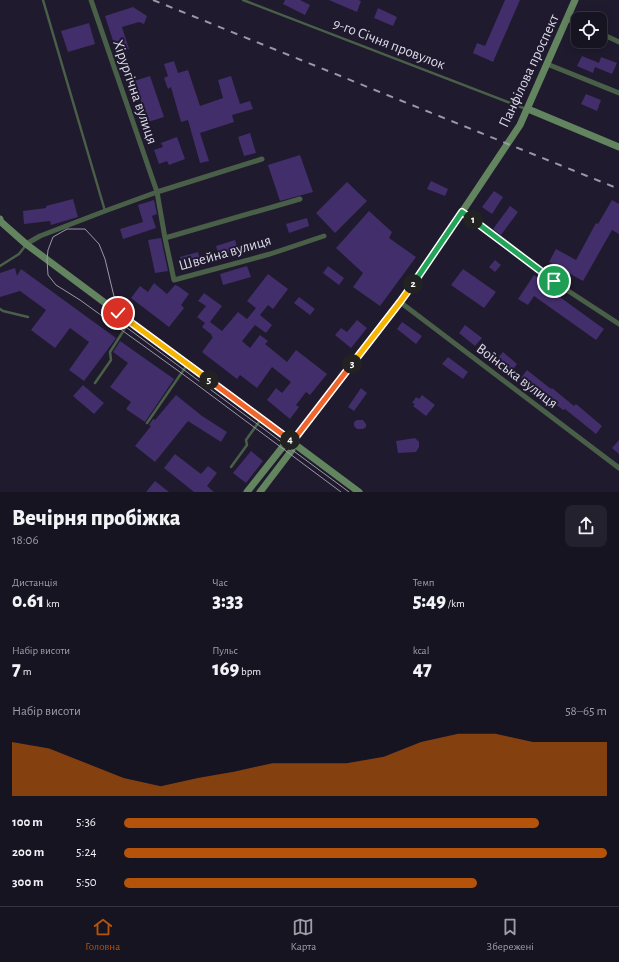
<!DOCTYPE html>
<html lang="uk">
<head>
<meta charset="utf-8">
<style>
	:root { --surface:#171422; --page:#24212f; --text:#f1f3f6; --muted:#9e9ea5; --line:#363340; --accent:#b45309 }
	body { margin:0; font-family:"Alegreya Sans",sans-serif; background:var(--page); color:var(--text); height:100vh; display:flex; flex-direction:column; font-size:15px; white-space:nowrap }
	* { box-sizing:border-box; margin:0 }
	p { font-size:13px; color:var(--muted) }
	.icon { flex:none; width:22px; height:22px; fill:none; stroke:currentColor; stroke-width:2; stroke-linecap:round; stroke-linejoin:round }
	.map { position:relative; height:492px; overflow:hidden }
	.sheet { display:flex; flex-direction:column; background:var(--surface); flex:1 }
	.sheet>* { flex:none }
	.fabs { position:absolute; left:571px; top:12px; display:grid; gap:8px }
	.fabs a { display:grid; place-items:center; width:36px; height:36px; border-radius:8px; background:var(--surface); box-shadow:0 2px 10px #0003,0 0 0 1px var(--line); font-size:20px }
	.pin { position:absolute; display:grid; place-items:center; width:34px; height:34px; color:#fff; margin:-17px; border:2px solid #fff; border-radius:50%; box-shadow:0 1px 4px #0007 }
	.km { position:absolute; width:20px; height:20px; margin:-10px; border-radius:50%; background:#222; color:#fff; font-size:11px; line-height:20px; text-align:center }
	.round { display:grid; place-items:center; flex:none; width:42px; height:42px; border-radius:8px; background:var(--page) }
	.headline { display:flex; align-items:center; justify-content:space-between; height:68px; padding:0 12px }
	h1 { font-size:22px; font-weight:800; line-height:30px }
	.figures { display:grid; grid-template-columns:repeat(3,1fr); gap:6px; height:68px; padding:4px 12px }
	.figures div { display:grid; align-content:center }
	.figures b { font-size:20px; font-weight:800 }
	.figures small { font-size:11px; font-weight:400 }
	.figures p { font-size:11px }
	.chart { height:112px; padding:8px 12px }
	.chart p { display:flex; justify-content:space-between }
	.chart svg { width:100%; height:72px; margin-top:4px; fill:var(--accent); opacity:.7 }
	ul { padding:0 12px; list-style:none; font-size:13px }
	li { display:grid; grid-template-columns:64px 48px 1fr; align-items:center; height:30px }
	li i { height:10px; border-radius:5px; background:var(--accent) }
	.dock { display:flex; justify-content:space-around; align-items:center; height:56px; border-top:1px solid var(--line); background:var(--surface); font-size:11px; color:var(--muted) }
	.dock a { display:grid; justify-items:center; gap:2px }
	.dock .selected { color:var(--accent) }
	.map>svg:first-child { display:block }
	.building { fill:#422e6b }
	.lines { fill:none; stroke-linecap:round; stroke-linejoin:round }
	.lane { stroke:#495f47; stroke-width:2.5 }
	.street { stroke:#495f47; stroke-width:5 }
	.secondary { stroke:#62845e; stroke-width:7 }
	.tram { stroke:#9b97a7; stroke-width:1 }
	.rail { stroke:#9b97a7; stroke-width:2; stroke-dasharray:7 7; stroke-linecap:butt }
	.split-1-casing { stroke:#fff; stroke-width:8 }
	.split-2-casing { stroke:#fff; stroke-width:8 }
	.split-3-casing { stroke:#fff; stroke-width:8 }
	.split-4-casing { stroke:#fff; stroke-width:8 }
	.split-5-casing { stroke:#fff; stroke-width:8 }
	.split-6-casing { stroke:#fff; stroke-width:8 }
	.split-1 { stroke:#22a559; stroke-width:5 }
	.split-2 { stroke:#22a559; stroke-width:5 }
	.split-3 { stroke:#f5b400; stroke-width:5 }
	.split-4 { stroke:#f0652b; stroke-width:5 }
	.split-5 { stroke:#f0652b; stroke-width:5 }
	.split-6 { stroke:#f5b400; stroke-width:5 }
	.labels { text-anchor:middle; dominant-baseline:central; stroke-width:4; stroke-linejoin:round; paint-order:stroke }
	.street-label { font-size:15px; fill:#dddae8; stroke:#1f1a2d }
</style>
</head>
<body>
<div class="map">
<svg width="619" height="492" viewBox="0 0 619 492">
	<rect width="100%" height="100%" fill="#1f1a2d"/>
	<path class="building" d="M285,0h15l10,5 -5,10 -22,-11z
		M329,0h29l3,1 -4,11z
		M505,0h15l-27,62 -20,-9 4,-10 8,3z
		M133,7l14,9 -3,8 -5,-2 -17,5 7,22 -12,4 -12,-37z
		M378,8l19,9 -4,9 -19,-8z
		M89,23l6,21 -27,8 -7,-21z
		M582,56l17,7 2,-6 16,6 -5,11 -17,-7 -2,6 -16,-7z
		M174,61l4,12 10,-3 12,36 23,-8 -5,-18 13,-4 9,28 10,-3 3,8 -21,6 2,7 -34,11 9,28 -9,2 -12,-43 -7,2 -10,-35 -3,2 -4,-11 4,-2 -4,-12z
		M438,61l7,3 -3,5 -6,-2z
		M150,76l14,41 -16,5 -14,-41z
		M586,94l15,6 -4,11 -16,-7z
		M250,133l6,20 -12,3 -6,-19z
		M177,137l8,22 -16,6 -2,-4 -8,3 -5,-14 9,-3 -2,-4z
		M300,155l13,37 -33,9 -12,-36z
		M431,181l17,8 -3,7 -18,-7z
		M347,182l20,19 -32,32 -19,-20z
		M494,191l9,6 -11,17 -10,-7z
		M73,199l5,18 -27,8 -1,-4 -26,3 -1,-13 23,-3v-2z
		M154,200l3,14 -5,2 4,12 -33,11 -3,-10 23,-7 -5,-17z
		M612,200l7,4v30l-7,-4 -29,51 -34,-19 7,-13 20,11 20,-37 2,1z
		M510,206l8,6 -17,23 -8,-6z
		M369,211l23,21 -3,6 27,19 -36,49 -27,-19 10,-14 -27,-25z
		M307,218l2,8 -20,7 -3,-9z
		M161,238l7,33 -13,2 -7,-33z
		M235,240l3,10 -19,6 -3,-10z
		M198,252l2,8 -17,6 -3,-9z
		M495,260l6,5 -6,7 -6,-5z
		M247,266l4,11 -28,8 -3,-11z
		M328,266l16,12 -5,7 -16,-12z
		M15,268l2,8 4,-7 95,69 -8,11 -24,32 -15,-11 20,-28 -19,-14 -15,20 -24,-18 15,-20 -26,-19 -20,6v-24z
		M463,269l33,23 -12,16 -33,-23z
		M268,274l20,15 -15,20 -5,-4 -8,10 12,10 -6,8 -11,-8 -13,16 8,7 10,-13 8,6 -3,3 22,18 9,-12 31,24 -17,21 -4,-3 -10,13 3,2 -9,12 -23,-19 9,-12 6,5 9,-11 -19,-15 -15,21 -17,-13 -3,4 -35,-27 11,-15 -2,-1 1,-1 -10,-8 3,-4 -8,-6 9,-11 -8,-5 6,-8 18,13 -12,16 12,9 16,-19 9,7 9,-11 -9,-7z
		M534,275l9,6 -1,3 62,45 -8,11 -62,-44 -6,9 -10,-6z
		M154,283l13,11 8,-9 3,1 11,8 -8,11 3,3 -15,19 -38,-29 9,-12 8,6z
		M299,297l16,12 -5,6 -16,-12z
		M357,320l10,8 -16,20 -16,-13 6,-7 6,4z
		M402,322l20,14 -6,8 -19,-15z
		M465,325l17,13 -7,8 -16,-13z
		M120,341l54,38 -29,43 -19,-13 5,-7 -21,-15 18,-24 -15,-11z
		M503,352l14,12 -6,8 -15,-12z
		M448,357l20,15 -5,7 -21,-15z
		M527,370l24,19 1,-1 22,18 2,-2 26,22 -6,8 -31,-25 -2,1 -24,-19 -1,1 -17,-14z
		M83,385l21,18 -10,11 -21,-18z
		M361,388l6,5 -13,18 -6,-4z
		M176,395l26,21 25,16 -6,10 -33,-21 -33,41 -20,-16 16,-20 -2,-1 4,-6 2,1z
		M422,395l13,10 -9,11 -13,-10 2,-2 -3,-1 4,-6 3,2z
		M357,420h6l3,4v3l-3,2h-6l-3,-3v-4z
		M415,438l4,4v5l-3,5 -18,1 -2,-12z
		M619,440v14l-7,-6z
		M251,451l12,10 -17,22 -13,-10z
		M175,454l26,20 7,-8 9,7 -10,13 7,6h-20l-30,-24z
		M155,481l14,11h-23z"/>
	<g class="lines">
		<path class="lane" d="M43,0l62,211
			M243,0l283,109
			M0,266l19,-12 7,-9
			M0,309l3,2 25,6
			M95,383l16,-23 -1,-8 19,-30
			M147,423l40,-58
			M231,467l16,-22 -1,-5 15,-21"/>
		<path class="street" d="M567,19l11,5
			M600,33l19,9
			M547,64l72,29
			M262,159l-105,33 8,46 9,42 96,-26 54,-18
			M462,212l91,69 66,43
			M165,238l135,-39
			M26,244l14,-8 65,-25 52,-19 -66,-192
			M400,302l219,166"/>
		<path class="secondary" d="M528,109l91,38
			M0,219l1,3 25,22 333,248
			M292,442l108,-140 62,-90 58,-87 55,-125
			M247,492l38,-48 7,-2
			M260,492l32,-42v-8"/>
		<path class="tram" d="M341,492l-157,-117 -104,-75 -24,-15 -8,-10 -1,-15 1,-10 5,-13 14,-8h18l14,15 6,15 13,54 8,14 223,165"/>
		<path class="rail" d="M153,0l466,189"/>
	</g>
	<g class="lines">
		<g class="split-1-casing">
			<path id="split-1" d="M473,220l81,61"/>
		</g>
		<g class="split-2-casing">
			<path id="split-2" d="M413,284l49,-72 11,8"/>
		</g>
		<g class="split-3-casing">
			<path id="split-3" d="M352,364l48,-62 13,-18"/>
		</g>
		<g class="split-4-casing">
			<path id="split-4" d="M290,440l2,2 60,-78"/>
		</g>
		<g class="split-5-casing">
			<path id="split-5" d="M209,380l81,60"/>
		</g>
		<g class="split-6-casing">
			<path id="split-6" d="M118,313l91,67"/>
		</g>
		<use href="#split-1" class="split-1"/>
		<use href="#split-2" class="split-2"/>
		<use href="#split-3" class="split-3"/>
		<use href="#split-4" class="split-4"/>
		<use href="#split-5" class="split-5"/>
		<use href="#split-6" class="split-6"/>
	</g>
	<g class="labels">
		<g class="street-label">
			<text transform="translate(389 44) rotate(21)">9-го Січня провулок</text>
			<text transform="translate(529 71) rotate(-65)">Панфілова проспект</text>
			<text transform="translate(135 92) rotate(71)">Хірургічна вулиця</text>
			<text transform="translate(225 253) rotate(-16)">Швейна вулиця</text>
			<text transform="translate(517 376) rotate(37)">Воїнська вулиця</text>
		</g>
	</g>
</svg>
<div class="fabs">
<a><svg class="icon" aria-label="locate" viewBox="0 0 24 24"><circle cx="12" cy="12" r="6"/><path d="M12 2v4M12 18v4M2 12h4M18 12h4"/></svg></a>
</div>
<div class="pin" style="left:554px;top:281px;background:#1e9e55"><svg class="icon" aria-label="arrive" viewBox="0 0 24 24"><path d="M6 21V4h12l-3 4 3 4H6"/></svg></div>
<div class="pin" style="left:118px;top:313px;background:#d93025"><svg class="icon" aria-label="check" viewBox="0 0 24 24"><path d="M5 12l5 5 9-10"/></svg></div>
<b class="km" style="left:473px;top:220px">1</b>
<b class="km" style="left:413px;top:284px">2</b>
<b class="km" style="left:352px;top:364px">3</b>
<b class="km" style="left:290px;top:440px">4</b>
<b class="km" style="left:209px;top:380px">5</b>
</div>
<section class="sheet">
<div class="headline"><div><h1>Вечірня пробіжка</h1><p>18:06</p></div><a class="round"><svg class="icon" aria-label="share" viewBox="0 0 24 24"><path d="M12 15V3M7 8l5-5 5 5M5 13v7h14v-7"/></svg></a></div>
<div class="figures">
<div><p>Дистанція</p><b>0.61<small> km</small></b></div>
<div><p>Час</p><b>3:33</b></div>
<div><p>Темп</p><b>5:49<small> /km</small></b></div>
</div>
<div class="figures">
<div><p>Набір висоти</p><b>7<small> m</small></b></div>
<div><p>Пульс</p><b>169<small> bpm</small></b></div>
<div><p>kcal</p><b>47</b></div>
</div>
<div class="chart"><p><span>Набір висоти</span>58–65 m</p>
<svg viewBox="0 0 160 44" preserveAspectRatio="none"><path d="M0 44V11L10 15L20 24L30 33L40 38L50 33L60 29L70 24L80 24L90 24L100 20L110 11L120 6L130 6L140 11L150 11L160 11V44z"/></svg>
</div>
<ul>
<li><b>100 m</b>5:36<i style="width:86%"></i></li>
<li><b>200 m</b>5:24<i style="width:100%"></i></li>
<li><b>300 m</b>5:50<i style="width:73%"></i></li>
</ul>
</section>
<nav class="dock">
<a class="selected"><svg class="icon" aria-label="home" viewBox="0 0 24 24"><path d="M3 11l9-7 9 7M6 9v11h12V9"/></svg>Головна</a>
<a><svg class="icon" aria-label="map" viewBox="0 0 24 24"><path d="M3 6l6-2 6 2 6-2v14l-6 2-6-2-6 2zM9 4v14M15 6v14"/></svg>Карта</a>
<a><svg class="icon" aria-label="saved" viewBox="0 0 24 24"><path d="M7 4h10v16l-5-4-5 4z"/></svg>Збережені</a>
</nav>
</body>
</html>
